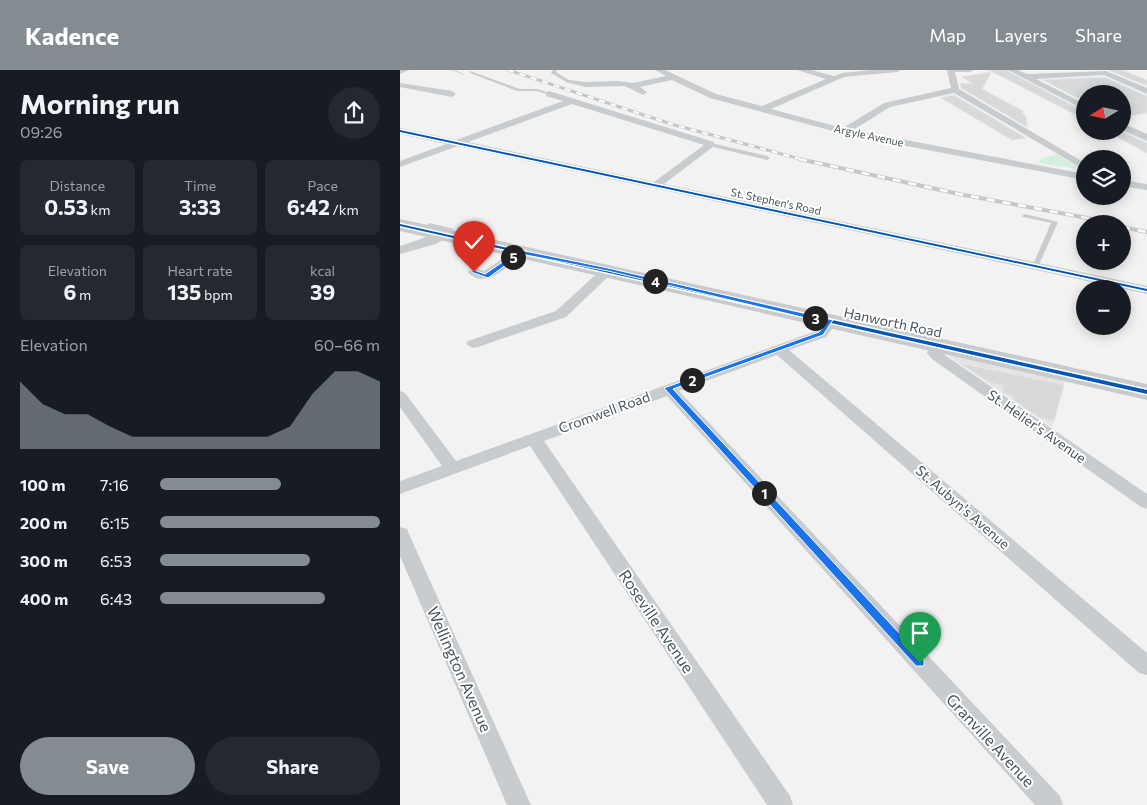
<!DOCTYPE html>
<html lang="en">
<head>
<meta charset="utf-8">
<style>
	:root { --surface:#171b24; --page:#242831; --text:#f1f3f6; --muted:#9ea1a6; --accent:#848c91 }
	body { margin:0; font-family:Commissioner,sans-serif; background:var(--page); color:var(--text); height:100vh; display:flex; flex-direction:column; font-size:19px; white-space:nowrap }
	* { box-sizing:border-box; margin:0 }
	p { font-size:16px; color:var(--muted) }
	.icon { flex:none; width:28px; height:28px; fill:none; stroke:currentColor; stroke-width:2; stroke-linecap:round; stroke-linejoin:round }
	.map { position:relative; flex:1; overflow:hidden }
	.side { display:flex; flex-direction:column; background:var(--surface); width:400px }
	.side>* { flex:none }
	.needle { width:32px; rotate:260deg }
	.tools { position:absolute; left:676px; top:15px; display:grid; gap:10px }
	.tools a { display:grid; place-items:center; width:55px; height:55px; border-radius:50%; background:var(--surface); box-shadow:0 2px 12px #0003; font-size:25px }
	.pin { position:absolute; display:grid; place-items:center; width:42px; height:42px; color:#fff; margin:-51px -21px; border-radius:50% 50% 50% 0; rotate:-45deg; box-shadow:0 0 5px #0007 }
	.pin .icon { rotate:45deg }
	.km { position:absolute; width:25px; height:25px; margin:-12px; border-radius:50%; background:#222; color:#fff; font-size:14px; line-height:25px; text-align:center }
	.round { display:grid; place-items:center; flex:none; width:52px; height:52px; border-radius:26px; background:var(--page) }
	.summary { display:flex; align-items:center; justify-content:space-between; height:85px; padding:0 20px }
	h1 { font-size:28px; font-weight:700; line-height:38px }
	.metrics { display:grid; grid-template-columns:repeat(3,1fr); gap:8px; height:85px; padding:5px 20px }
	.metrics div { display:grid; align-content:center; border-radius:8px; background:var(--page); text-align:center }
	.metrics b { font-size:21px; font-weight:700 }
	.metrics small { font-size:14px; font-weight:400 }
	.metrics p { font-size:14px }
	.chart { height:140px; padding:10px 20px }
	.chart p { display:flex; justify-content:space-between }
	.chart svg { width:100%; height:90px; margin-top:5px; fill:var(--accent); opacity:.7 }
	.action { display:flex; gap:10px; margin-top:auto; padding:10px 20px }
	.action a { flex:1; height:58px; border-radius:30px; background:var(--accent); color:#fff; font-size:20px; font-weight:700; line-height:58px; text-align:center }
	.action a+a { background:var(--page); color:var(--text) }
	ul { padding:0 20px; list-style:none; font-size:16px }
	li { display:grid; grid-template-columns:80px 60px 1fr; align-items:center; height:38px }
	li i { height:12px; border-radius:6px; background:var(--accent) }
	header { display:flex; align-items:center; gap:30px; box-sizing:border-box; height:70px; padding:0 25px; background:var(--accent); color:#fff }
	header strong { font-size:24px }
	nav { display:flex; gap:28px; margin-inline-start:auto; font-size:18px }
	main { display:flex; flex:1; min-height:0 }
	.map>svg:first-child { display:block }
	.commercial { fill:#e6e4e0 }
	.green { fill:#d8efdf }
	.building { fill:#d8d9da; stroke:#e3e4e5 }
	.lines { fill:none; stroke-linecap:round; stroke-linejoin:round }
	.path { stroke:#b9c4c0; stroke-width:1; stroke-dasharray:2 1; stroke-linecap:butt }
	.lane { fill:#c9ccce; fill-rule:evenodd }
	.street { fill:#c9ccce; fill-rule:evenodd }
	.primary { fill:#c8cacd; fill-rule:evenodd }
	.rail-far1-casing { stroke:#c5c8c9; stroke-width:3 }
	.rail-casing { stroke:#c5c8c9; stroke-width:4 }
	.rail-far1 { stroke:#fff; stroke-width:2; stroke-dasharray:6; stroke-linecap:butt }
	.rail { stroke:#fff; stroke-width:2.5; stroke-dasharray:8; stroke-linecap:butt }
	.cycleway-casing { stroke:#fff; stroke-width:3 }
	.cycleway { fill:#0057b8; fill-rule:evenodd }
	.route { fill:#1a73e8; stroke:#fff }
	.labels { text-anchor:middle; dominant-baseline:central; stroke-width:4; stroke-linejoin:round; paint-order:stroke }
	.far-street-label { font-size:11px; fill:#49555d; stroke:#fff }
	.street-label { font-size:14px; fill:#49555d; stroke:#fff }
	.near-street-label { font-size:16px; fill:#49555d; stroke:#fff }
</style>
</head>
<body>
<header>
<strong>Kadence</strong>
<nav><a>Map</a><a>Layers</a><a>Share</a></nav>
</header>
<main>
<section class="side">
<div class="summary"><div><h1>Morning run</h1><p>09:26</p></div><a class="round"><svg class="icon" aria-label="share" viewBox="0 0 24 24"><path d="M12 15V3M7 8l5-5 5 5M5 13v7h14v-7"/></svg></a></div>
<div class="metrics">
<div><p>Distance</p><b>0.53<small> km</small></b></div>
<div><p>Time</p><b>3:33</b></div>
<div><p>Pace</p><b>6:42<small> /km</small></b></div>
</div>
<div class="metrics">
<div><p>Elevation</p><b>6<small> m</small></b></div>
<div><p>Heart rate</p><b>135<small> bpm</small></b></div>
<div><p>kcal</p><b>39</b></div>
</div>
<div class="chart"><p><span>Elevation</span>60–66 m</p>
<svg viewBox="0 0 160 44" preserveAspectRatio="none"><path d="M0 44V11L10 22L20 27L30 27L40 33L50 38L60 38L70 38L80 38L90 38L100 38L110 38L120 33L130 17L140 6L150 6L160 11V44z"/></svg>
</div>
<ul>
<li><b>100 m</b>7:16<i style="width:55%"></i></li>
<li><b>200 m</b>6:15<i style="width:100%"></i></li>
<li><b>300 m</b>6:53<i style="width:68%"></i></li>
<li><b>400 m</b>6:43<i style="width:75%"></i></li>
</ul>
<div class="action"><a>Save</a><a>Share</a></div>
</section>
<div class="map">
<svg width="747" height="735" viewBox="0 0 747 735">
	<rect width="100%" height="100%" fill="#f2f2f2"/>
	<path class="commercial" d="M550,285l115,26 -13,46 -102,-70z"/>
	<path class="green" d="M656,84l18,10 4,5 -40,-6 4,-5z"/>
	<path class="building" d="M589,0h17l79,42 -11,2z
		M708,0h14l25,10v6z
		M591,2l-9,17 43,23 -4,1 5,3 1,11 -66,-39 -1,-5 14,1 -12,-7z
		M704,7l43,19v17l-25,4v-24l-10,-5 -27,5v9l-42,-22z
		M554,25l72,43 -14,2 -71,-42z
		M706,61h15l26,12v10z
		M560,293l104,22 -10,36 -14,-3 -27,-18 1,-3 -12,-5 1,-6 -15,-4z"/>
	<g class="lines">
		<path class="path" d="M53,0l10,4"/>
		<path class="lane" d="M153,0h4l-1,2 16,10 -4,1 -17,-10z
			M70,1l50,18h18l13,5 -2,1 -12,-4h-20l-47,-18z
			M311,73l56,13 3,2 -3,2 -58,-14 -1,-1z
			M625,144l33,8 -20,45 -3,2 -3,-2 19,-44 -28,-6 -1,-1z
			M30,153l24,6 -10,8 -3,-2 5,-5 -15,-3 -11,5 -3,-2z"/>
		<path class="street" d="M0,0h9l-9,4z
			M255,0h10l51,24 46,12 64,-27 -29,-9h14l23,6 8,-3 29,-3h30l-4,2 -53,5 -73,32 72,19 41,-25 67,-15 -4,-18h27l-4,2h-15l4,17 126,74v7l-131,-77 -64,14 -37,23 232,44v6l-241,-46 -134,-36 -38,-18 -32,7 7,5 -4,3 -18,-9 -40,1 -19,-5 4,-2 15,2 32,-1 16,2 33,-7z
			M608,0h10l9,4 79,-3 41,17v6l-43,-19 -68,4 49,25v6z
			M0,13l52,8 4,3 -4,3 -52,-10z
			M149,21l165,51v4l-50,38 483,102v8l-689,-148 -58,21v-6l46,-17 -46,-10v-6l56,12 107,-39 -17,-5v-4zM172,34l132,41 -50,37 -186,-40z
			M722,53l25,11v7l-25,-11z
			M722,110l25,4v6l-25,-4z
			M44,161l4,2v4l-12,7 -36,10v-8z
			M119,178l6,4 -2,3c-15,10 -38,36 -55,17l6,-4 10,3z
			M208,196l4,1 2,3 -2,3 -46,44 -88,30 -5,1 -7,-4 2,-3 88,-30 48,-44z
			M431,247l7,4 -12,16 -37,13 358,303v22l-8,-2 -362,-318 -98,36 381,405 3,9h-28l-368,-409 -123,45 246,355 3,9h-26l-237,-359 -130,48v-13l42,-15 -42,-59v-16l5,2 51,68 360,-130 10,-13z
			M536,271l7,4 -1,8 205,141v15l-6,-2 -209,-148 -5,-6 4,-11z
			M0,457l7,2 2,5 122,271h-24l-107,-249z"/>
		<path class="primary" d="M0,149l747,165v16l-747,-169z"/>
		<g class="rail-far1-casing">
			<path id="rail-far1" d="M108,0l163,54 133,36"/>
		</g>
		<g class="rail-casing">
			<path id="rail" d="M399,89l160,35 160,30
				M722,157l25,5"/>
		</g>
		<use href="#rail-far1" class="rail-far1"/>
		<use href="#rail" class="rail"/>
		<g class="cycleway-casing">
			<path id="cycleway" d="M0,60l747,159v2l-747,-159z
				M0,154l747,166v4l-747,-168z"/>
		</g>
		<use href="#cycleway" class="cycleway"/>
	</g>
	<path class="route" d="M120,180l88,18 225,52 -10,15 -150,54 251,271v6h-8l-252,-278 155,-56 8,-9 -219,-52 -87,-17 -33,24 -17,-6 3,-2 11,4z"/>
	<g class="labels">
		<g class="far-street-label">
			<text transform="translate(469 65) rotate(12)">Argyle Avenue</text>
			<text transform="translate(376 131) rotate(12)">St. Stephen's Road</text>
		</g>
		<g class="street-label">
			<text transform="translate(493 252) rotate(12)">Hanworth Road</text>
			<text transform="translate(204 342) rotate(-20)">Cromwell Road</text>
			<text transform="translate(637 356) rotate(35)">St. Helier's Avenue</text>
			<text transform="translate(563 437) rotate(41)">St. Aubyn's Avenue</text>
		</g>
		<g class="near-street-label">
			<text transform="translate(257 551) rotate(56)">Roseville Avenue</text>
			<text transform="translate(60 599) rotate(66)">Wellington Avenue</text>
			<text transform="translate(591 670) rotate(47)">Granville Avenue</text>
		</g>
	</g>
</svg>
<div class="tools">
<a><svg class="needle" viewBox="-14 -14 28 28"><path d="M0-13l5 13h-10z" fill="#e53935"/><path d="M0 13l5-13h-10z" fill="#9ea1a6"/></svg></a>
<a><svg class="icon" aria-label="layers" viewBox="0 0 24 24"><path d="M12 4l9 5-9 5-9-5zM3 14l9 5 9-5"/></svg></a>
<a>+</a>
<a>−</a>
</div>
<div class="pin" style="left:520px;top:593px;background:#1e9e55"><svg class="icon" aria-label="arrive" viewBox="0 0 24 24"><path d="M6 21V4h12l-3 4 3 4H6"/></svg></div>
<div class="pin" style="left:74px;top:202px;background:#d93025"><svg class="icon" aria-label="check" viewBox="0 0 24 24"><path d="M5 12l5 5 9-10"/></svg></div>
<b class="km" style="left:364px;top:423px">1</b>
<b class="km" style="left:292px;top:310px">2</b>
<b class="km" style="left:415px;top:248px">3</b>
<b class="km" style="left:255px;top:211px">4</b>
<b class="km" style="left:113px;top:187px">5</b>
</div>
</main>
</body>
</html>
